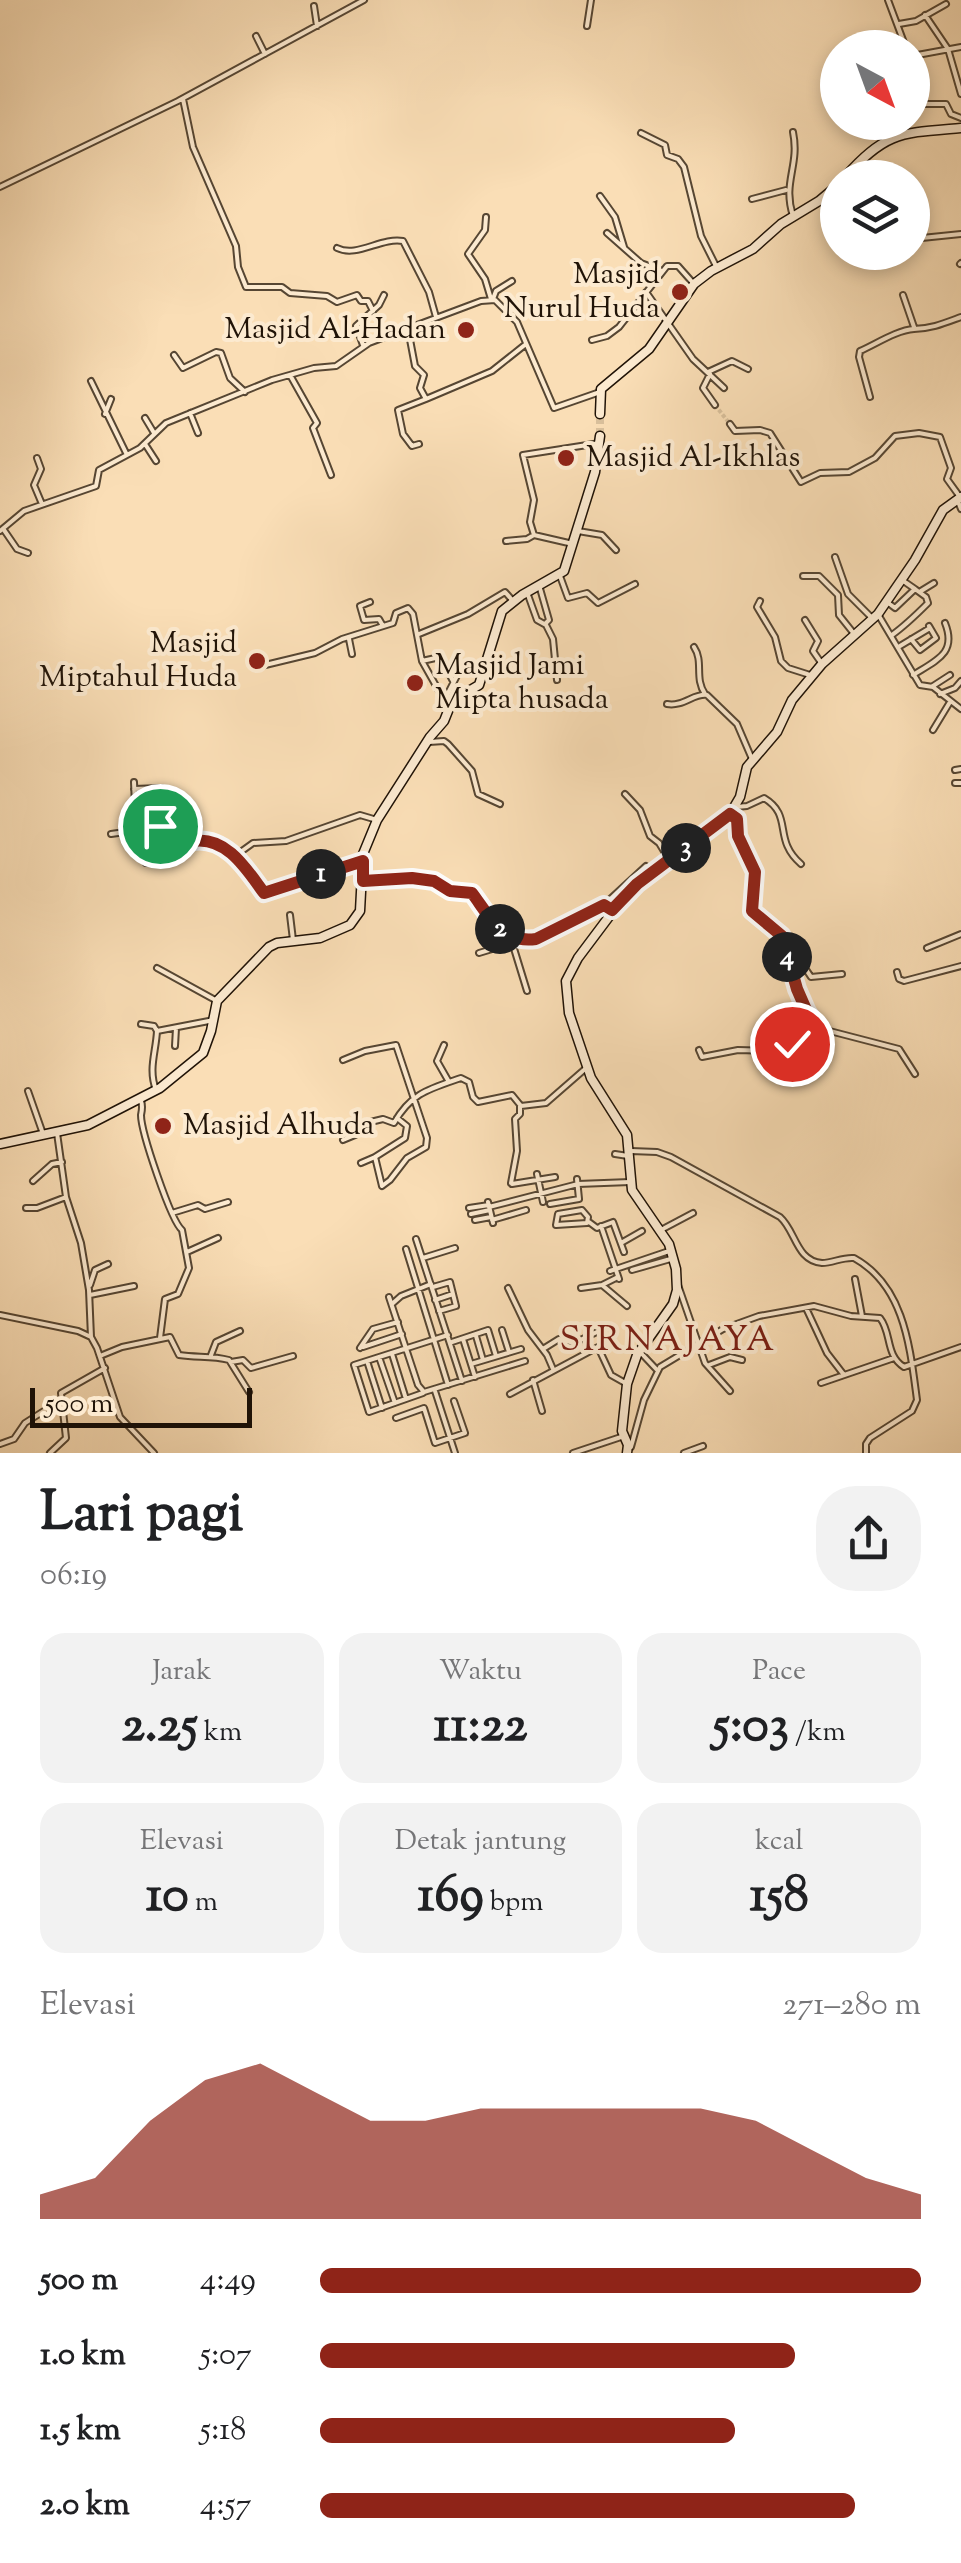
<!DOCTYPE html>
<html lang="id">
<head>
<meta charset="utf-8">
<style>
	:root { --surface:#fff; --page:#f2f2f2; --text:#202124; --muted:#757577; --accent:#8f2418 }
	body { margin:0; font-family:"Sorts Mill Goudy",serif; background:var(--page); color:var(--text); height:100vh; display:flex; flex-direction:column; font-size:38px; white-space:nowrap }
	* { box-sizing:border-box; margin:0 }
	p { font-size:32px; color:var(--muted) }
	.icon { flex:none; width:55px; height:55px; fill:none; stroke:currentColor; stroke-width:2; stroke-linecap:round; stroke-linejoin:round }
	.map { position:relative; height:1453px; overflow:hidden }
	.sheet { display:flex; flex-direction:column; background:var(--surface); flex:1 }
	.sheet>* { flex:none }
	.needle { width:65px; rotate:139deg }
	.buttons { position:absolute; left:820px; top:30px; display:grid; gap:20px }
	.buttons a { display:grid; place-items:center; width:110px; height:110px; border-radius:50%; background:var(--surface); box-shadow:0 5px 15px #0003; font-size:50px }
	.scale { position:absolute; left:30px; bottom:25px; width:222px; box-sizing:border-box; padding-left:10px; border:5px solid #201307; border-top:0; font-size:28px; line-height:35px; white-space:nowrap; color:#201307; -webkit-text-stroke:8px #fcead0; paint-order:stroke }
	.pin { position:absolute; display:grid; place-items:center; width:85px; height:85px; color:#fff; margin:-42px; border:5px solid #fff; border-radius:50%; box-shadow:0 2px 10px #0007 }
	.km { position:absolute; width:50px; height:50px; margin:-25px; border-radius:50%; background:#222; color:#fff; font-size:28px; line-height:50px; text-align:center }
	.round { display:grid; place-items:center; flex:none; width:105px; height:105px; border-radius:40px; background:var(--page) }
	.head { display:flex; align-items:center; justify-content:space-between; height:170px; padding:0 40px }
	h1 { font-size:55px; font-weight:700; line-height:75px }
	.stats { display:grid; grid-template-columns:repeat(3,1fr); gap:15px; height:170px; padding:10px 40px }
	.stats div { display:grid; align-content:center; border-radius:25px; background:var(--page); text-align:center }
	.stats b { font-size:50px; font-weight:700 }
	.stats small { font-size:28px; font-weight:400 }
	.stats p { font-size:28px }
	.chart { height:280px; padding:20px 40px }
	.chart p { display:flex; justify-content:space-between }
	.chart svg { width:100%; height:180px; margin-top:10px; fill:var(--accent); opacity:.7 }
	ul { padding:0 40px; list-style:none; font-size:32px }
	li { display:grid; grid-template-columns:160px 120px 1fr; align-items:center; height:75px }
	li i { height:25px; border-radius:12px; background:var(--accent) }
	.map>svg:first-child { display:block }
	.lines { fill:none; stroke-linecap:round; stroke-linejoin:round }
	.street-tunnel { stroke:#d9c09c; stroke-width:4; stroke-dasharray:4 2; stroke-linecap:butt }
	.secondary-tunnel { stroke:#d9c09c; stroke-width:8; stroke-dasharray:8 4; stroke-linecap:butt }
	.street-casing { stroke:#564633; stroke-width:8 }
	.secondary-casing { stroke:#201307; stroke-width:11 }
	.street { stroke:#fcead0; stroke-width:4 }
	.secondary { stroke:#fcead0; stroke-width:8 }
	.route-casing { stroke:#fff; stroke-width:20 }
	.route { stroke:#8f2418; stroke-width:12 }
	.poi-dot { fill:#8f2418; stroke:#fcead0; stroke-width:4 }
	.labels { text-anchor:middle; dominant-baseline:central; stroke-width:8; stroke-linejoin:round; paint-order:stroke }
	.poi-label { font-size:30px; fill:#201307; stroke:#fcead0; text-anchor:end }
	.quarter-label { font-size:35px; letter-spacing:2.5px; fill:#7a1f14; stroke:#fcead0 }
</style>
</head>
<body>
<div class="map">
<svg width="961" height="1453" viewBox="0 0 961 1453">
	<rect width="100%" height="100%" fill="#fadeb6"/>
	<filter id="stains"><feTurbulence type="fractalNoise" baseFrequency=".002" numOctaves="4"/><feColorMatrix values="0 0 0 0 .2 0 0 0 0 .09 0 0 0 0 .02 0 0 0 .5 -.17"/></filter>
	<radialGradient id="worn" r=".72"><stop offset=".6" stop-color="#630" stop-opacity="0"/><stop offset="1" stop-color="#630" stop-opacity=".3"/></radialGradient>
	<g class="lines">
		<path class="street-tunnel" d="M715,405l15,19"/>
		<path class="secondary-tunnel" d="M600,436v-22"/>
		<g class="street-casing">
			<path id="street" d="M888,0l18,48
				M314,6l3,20
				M925,15l23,34 13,45
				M899,24l17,-3 30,-17
				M587,26l4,-26
				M256,36l9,18
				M912,56l49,-9
				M183,99l10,48 43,99 2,21 8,20h36l8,6 37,3 10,6 20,-7 4,6h7l5,10
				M919,104h27l5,10 10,4
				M793,132c7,34 -11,50 0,84
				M641,133l24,12 2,10 11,4 6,8 17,69 16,32
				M0,187l178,-86 186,-101
				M600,196l15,21 9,30
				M752,199l34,-9
				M486,217l-1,13 -17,24 17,25 6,20
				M607,233l34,30 21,8
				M912,239l49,-5
				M337,248c20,10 44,-11 66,-7l26,51 7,25
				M960,264l1,-1
				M646,292l47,67 31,29
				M903,295l11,32
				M493,299l3,-8 16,-10
				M408,329l7,37 9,9 -4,13 6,11 66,-28 34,-27
				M592,340l15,-4 12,-9 48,-61h11l16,18
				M363,345l-7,-19 23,-21 5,-10
				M174,355l9,13 33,-16 5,1 9,25 15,14
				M708,372l24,-11 16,8
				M710,374l-7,14 12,17
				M290,375l27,48 -4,5 18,47
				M91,381l36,74
				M870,397l-11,-40 1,-6c16,-7 37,-21 54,-22 19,-1 28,-5 47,-12
				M190,413l8,20
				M105,414l6,-15
				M145,418l9,15
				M730,424l5,7 25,-1 10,3 31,49 19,-9 29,-1 26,-14 20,-22 24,-3 21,4 11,31 -4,11 13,18
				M145,444l11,17
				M419,444l-7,2 -9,-12 -5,-24 28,-11
				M37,458l4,11 -7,16 8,19
				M957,499l4,10
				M4,530l13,19 11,4
				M0,531l24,-20 72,-25 3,-16 41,-22 26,-25 106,-43 42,-12 22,-2 33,-23 112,-42 14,-1 22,22 37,86 46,-16
				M578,531l24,4 14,15
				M534,535l-4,-13 4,-22 -11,-45 77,-12
				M506,541l21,-2 7,-4 39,9
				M835,557l13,37 25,25
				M560,576l8,22 19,-5 11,10 37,-19
				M803,576h16l19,19 1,20 16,20
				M539,585l10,35 -3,3
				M921,591l13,-8
				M528,595l9,25 9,5 7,14 4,41
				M760,601l-3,6 18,30 6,24 7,7 22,7
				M370,602l-10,4 4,14 15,-1 4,7
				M887,602l8,6 20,-19 -13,-9
				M879,616l41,69 13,2 28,22
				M805,620l13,21 -5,10 9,13
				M419,634l49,-20 37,-22 8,9
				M892,635c14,-10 24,-20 36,-32l-2,-6 -11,-8
				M349,639l3,15
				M911,639l9,11 16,-12 -7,-12
				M900,646l30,-18
				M694,647c10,15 0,31 11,47
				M422,661l18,-4 13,24
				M257,667l58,-14 27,-14 51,-16 3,-10 12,-5 5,6 9,47 26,46
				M913,675c24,-15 44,-22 32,-52
				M933,686l17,-11
				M940,694l15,-6 6,-7
				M444,701l18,-35
				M667,704c16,3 27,-11 40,-9l30,29 15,35
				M933,730l17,-28
				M429,742l15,-1 4,3 24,27 6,23 22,10
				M955,770l6,-1
				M134,782l1,24 57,15
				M955,783h6
				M134,789l27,-1
				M625,794l15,16 10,26 9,7 9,15
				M736,807l11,-1 17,-8c30,18 8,41 37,66
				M194,810l-2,30c36,1 52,26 73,53l98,-32
				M733,815l4,4 1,17 17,36 -3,39 29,23 25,76 16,19 77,20 16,25
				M186,829l1,8
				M161,831l18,-2 2,-11
				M111,834l49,-7
				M235,856l18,-13 33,-2 74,-26 17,5
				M146,863l1,-20 13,-9 -1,-12
				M363,881l49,-3 22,3 16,10 22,2 19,28 24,19 21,-1 68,-34 8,4
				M607,902l39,-36
				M290,915l3,25
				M512,942l15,49
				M927,948l34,-14
				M479,953l33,-10
				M157,968l60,33
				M793,970l12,-2 6,9 31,-3
				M897,972l2,7 5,2 57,-15
				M141,1024l13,2 3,5
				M444,1045l-7,16 12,21
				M175,1046l1,-18
				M699,1050l3,7 36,-7 41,1 33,-13 7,-9
				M343,1060l22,-9 31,-6 31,93 -1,9 -19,11 -17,22 -8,6 -7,-29 30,-19 2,-12 -10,-8
				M156,1090c-8,-21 0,-38 1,-59l57,-11
				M28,1091l14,40
				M141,1101c2,5 1,9 0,14 0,17 30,106 41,115l7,38 -11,26 -13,5 -5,39
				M57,1133l9,64 15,46 8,47 2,47
				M343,1140l12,-5 7,-11 21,-5 11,4c17,-30 35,-34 67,-45l8,4 4,15 5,5 34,-7 9,11 25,-3 39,-34
				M631,1151l26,1 14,5 109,60c16,14 16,44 42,46 11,0 20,-6 32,-5 51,28 56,90 63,142l-5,11 -42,27 -4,6v9
				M615,1154l13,2
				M361,1163l14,-6
				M537,1174l6,28
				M33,1181l19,-17 10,-2
				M511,1183l6,-32 -2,-32 5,-5v-8
				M512,1184l43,-7
				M488,1202l5,21
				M550,1204l29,-5 -2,-20
				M489,1207l89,-23 52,-2
				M26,1208h11l29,-11
				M469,1208l20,-3
				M582,1210l6,7 -1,6 -31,2 2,-11z
				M172,1213l26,-8 7,4 23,-7
				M471,1214l19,-4
				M475,1220l16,-3
				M492,1220l34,-10
				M589,1222l8,6 16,-6 11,30
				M601,1226l18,53
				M659,1231l34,-18
				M416,1239l46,142
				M621,1243l21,-12
				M406,1249l42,136
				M187,1252l31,-14
				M423,1258l32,-10
				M632,1270l42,-12
				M610,1271l62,-21
				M855,1279l7,37
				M90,1285l5,-15 13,-6
				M602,1285l16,-8
				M678,1285l27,78 25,28
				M433,1287l17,-5 6,24 -17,5
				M508,1288l20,42 19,25 6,14
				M581,1288l21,-3 25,21
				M90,1295l44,-9
				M389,1297l29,88 6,7 101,-31
				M435,1300l18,-6
				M392,1304l9,-8 30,-12
				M806,1308l21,45 17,22
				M0,1315l78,16 13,6 6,11 23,69 34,36
				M502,1330l7,22
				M476,1336l7,24
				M463,1339l12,38
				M452,1342l36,-12 8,26
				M363,1347l39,-13
				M360,1348l13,-19 25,-7
				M543,1349l16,-10 15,4 25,-12
				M641,1353l17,18
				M392,1354l14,45
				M211,1355l5,-13 24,-11
				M100,1356l22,-9 48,-10 9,18c18,3 32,0 50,5l20,32
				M379,1357l16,46
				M367,1361l15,47
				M231,1362l12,-2 8,8 42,-12
				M471,1364l50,-15
				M709,1365l21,-8 12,3
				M533,1380l9,31
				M821,1383l73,-25
				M435,1391l20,62
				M423,1393l-54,19 -15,-47 94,-30
				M510,1394l88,-47 13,28 16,9
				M396,1418l28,-10 11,35 30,-10 -11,-32
				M0,1444l14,-5 11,-16 36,-23
				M631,1447l13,-47 16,-33 63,-38 36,-13 55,-10 37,10 29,2c12,15 5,37 24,49l57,-20
				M50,1453l16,-15 -5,-45 44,-25
				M573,1453l51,-17
				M684,1453l19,-7"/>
		</g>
		<g class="secondary-casing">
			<path id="secondary" d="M844,178c42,-47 57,-45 117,-50
				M600,414l1,-25 48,-40 45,-65 17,-13 42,-22 28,-25 38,-23 19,-16
				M0,1144l88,-19 72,-37 43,-35 8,-22 6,-30 52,-54 8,-4 43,-5 30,-13 10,-14 3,-57 14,-34 53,-83 14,-16 8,-20 27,-16 23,-74 20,-16 42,-24 31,-99 5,-36
				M627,1453l1,-8 -6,-14 5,-47 10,-29 36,-51 4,-14 -1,-21 -7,-25 -37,-54 -5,-55 -36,-57 -22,-65 -3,-32 12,-23 48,-64 104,-80 10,-17 7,-30 30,-35 15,-32 30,-36 56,-50 37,-54 28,-50 18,-13"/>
		</g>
		<use href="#street" class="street"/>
		<use href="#secondary" class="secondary"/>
	</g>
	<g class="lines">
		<g class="route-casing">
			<path id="route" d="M160,826v5l18,-1 3,-12 11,2 1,21c34,-5 54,29 71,52l99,-32v20l49,-3 22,3 16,10 22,2c18,24 30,51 64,46l68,-34 8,5 25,-26 93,-70 7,5 1,17 17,36 -3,39 30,25 15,53 10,23 11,16 -6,10 -20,6"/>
		</g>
		<use href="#route" class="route"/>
	</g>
	<g class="poi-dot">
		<circle cx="680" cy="292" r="10"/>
		<circle cx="466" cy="330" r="10"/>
		<circle cx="566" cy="458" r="10"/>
		<circle cx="257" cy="661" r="10"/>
		<circle cx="415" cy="683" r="10"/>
		<circle cx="163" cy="1126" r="10"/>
	</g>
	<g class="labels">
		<g class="poi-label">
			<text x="660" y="275">Masjid<tspan x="660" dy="34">Nurul Huda</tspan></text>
			<text x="446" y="330">Masjid Al-Hadan</text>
			<text x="586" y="458" text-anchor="start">Masjid Al-Ikhlas</text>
			<text x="237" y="644">Masjid<tspan x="237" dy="34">Miptahul Huda</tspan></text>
			<text x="435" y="666" text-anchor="start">Masjid Jami<tspan x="435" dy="34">Mipta husada</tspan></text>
			<text x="183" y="1126" text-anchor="start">Masjid Alhuda</text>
		</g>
		<g class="quarter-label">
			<text x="668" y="1341">SIRNAJAYA</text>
		</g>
	</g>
	<rect width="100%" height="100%" filter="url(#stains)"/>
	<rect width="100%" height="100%" fill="url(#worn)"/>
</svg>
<div class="buttons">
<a><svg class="needle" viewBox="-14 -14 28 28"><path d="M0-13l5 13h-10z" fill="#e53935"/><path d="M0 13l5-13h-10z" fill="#757577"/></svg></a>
<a><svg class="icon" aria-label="layers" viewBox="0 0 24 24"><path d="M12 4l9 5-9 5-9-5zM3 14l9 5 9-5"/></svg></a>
</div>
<div class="scale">500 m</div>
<div class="pin" style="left:160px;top:826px;background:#1e9e55"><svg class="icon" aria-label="arrive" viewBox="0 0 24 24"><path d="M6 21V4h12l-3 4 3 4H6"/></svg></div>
<div class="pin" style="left:792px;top:1044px;background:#d93025"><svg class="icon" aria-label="check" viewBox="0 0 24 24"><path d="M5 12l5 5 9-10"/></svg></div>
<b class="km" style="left:321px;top:874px">1</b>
<b class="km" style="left:500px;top:929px">2</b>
<b class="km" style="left:686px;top:848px">3</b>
<b class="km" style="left:787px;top:957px">4</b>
</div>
<section class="sheet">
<div class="head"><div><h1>Lari pagi</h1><p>06:19</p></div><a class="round"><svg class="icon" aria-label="share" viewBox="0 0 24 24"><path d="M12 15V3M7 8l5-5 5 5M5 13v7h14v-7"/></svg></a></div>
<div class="stats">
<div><p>Jarak</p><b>2.25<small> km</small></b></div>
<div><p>Waktu</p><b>11:22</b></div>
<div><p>Pace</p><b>5:03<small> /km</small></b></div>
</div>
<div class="stats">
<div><p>Elevasi</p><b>10<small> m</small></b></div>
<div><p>Detak jantung</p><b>169<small> bpm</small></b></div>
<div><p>kcal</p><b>158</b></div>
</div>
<div class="chart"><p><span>Elevasi</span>271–280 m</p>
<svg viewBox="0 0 160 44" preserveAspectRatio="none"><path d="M0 44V38L10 34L20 20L30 10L40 6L50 13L60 20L70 20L80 17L90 17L100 17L110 17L120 17L130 20L140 27L150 34L160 38V44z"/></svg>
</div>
<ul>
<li><b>500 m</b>4:49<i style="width:100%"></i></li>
<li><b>1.0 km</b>5:07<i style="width:79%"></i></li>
<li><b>1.5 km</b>5:18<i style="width:69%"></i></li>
<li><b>2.0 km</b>4:57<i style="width:89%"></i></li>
</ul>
</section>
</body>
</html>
